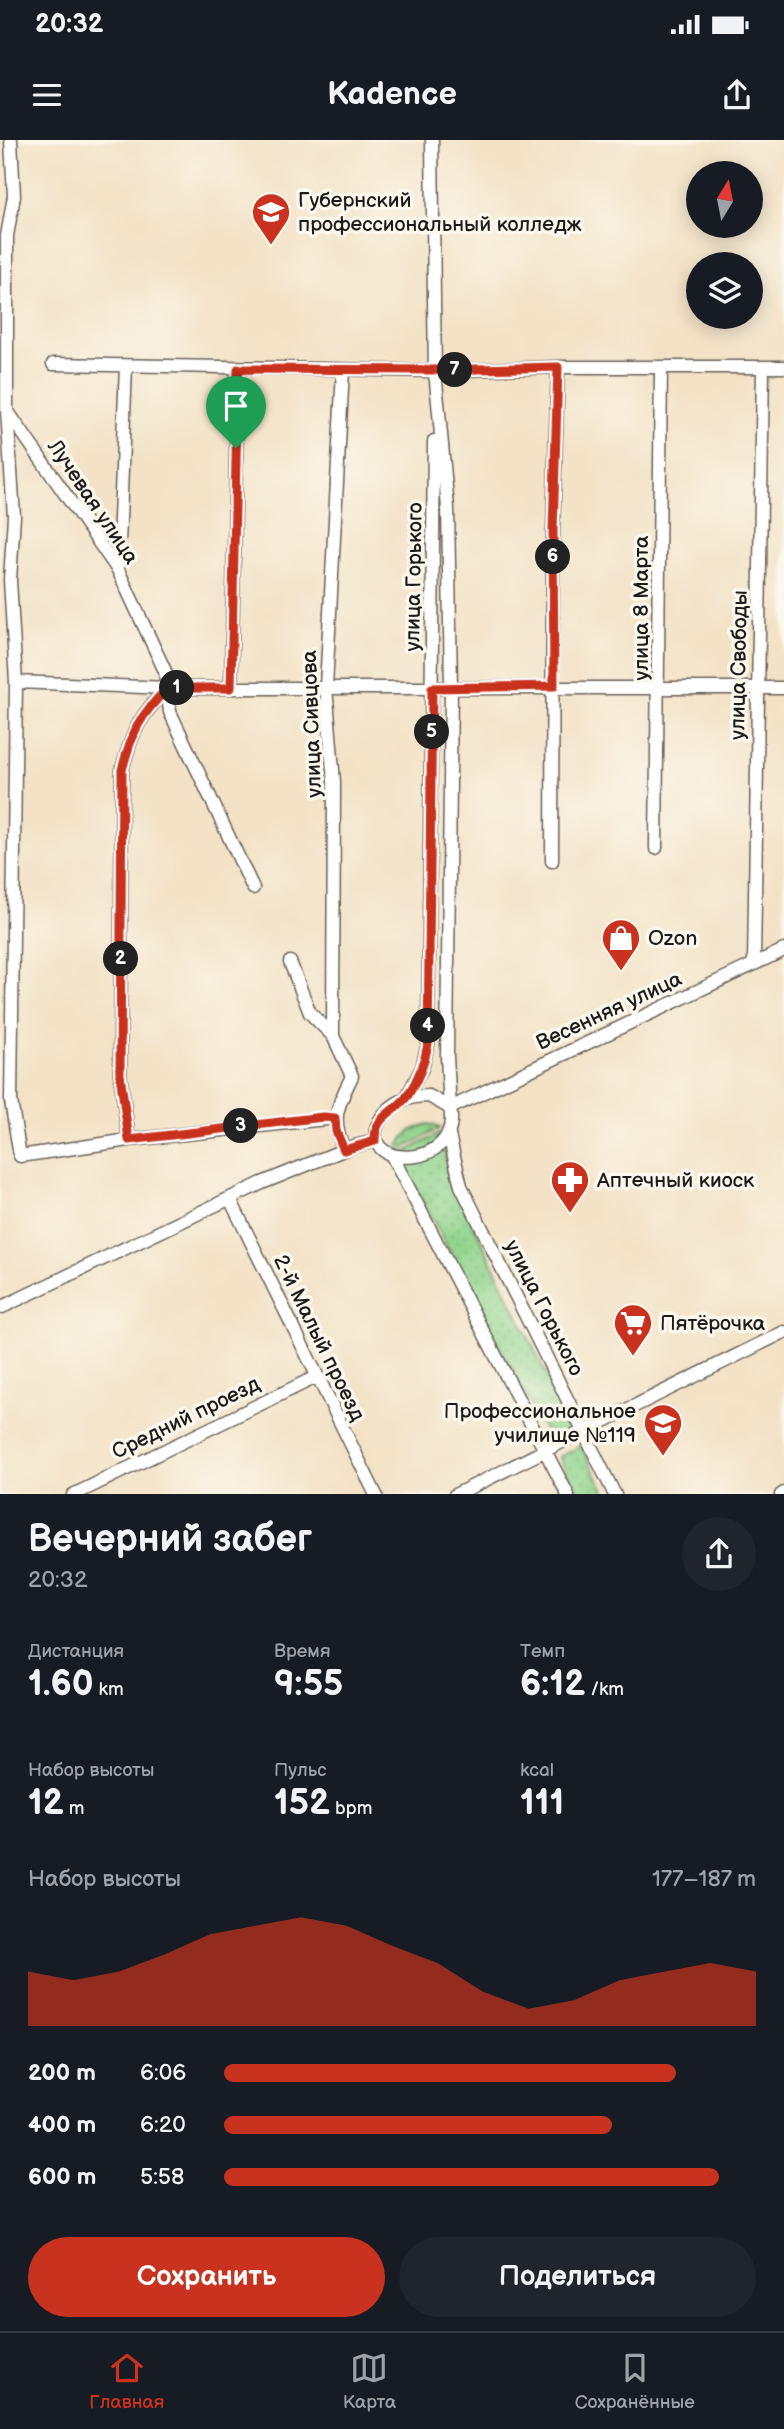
<!DOCTYPE html>
<html lang="ru">
<head>
<meta charset="utf-8">
<style>
	:root { --surface:#171b24; --page:#20242c; --text:#f1f3f6; --muted:#9ea1a6; --line:#363941; --accent:#c8321e }
	body { margin:0; font-family:"Balsamiq Sans",sans-serif; background:var(--page); color:var(--text); height:100vh; display:flex; flex-direction:column; font-size:26px; white-space:nowrap }
	* { box-sizing:border-box; margin:0 }
	p { font-size:23px; color:var(--muted) }
	.icon { flex:none; width:38px; height:38px; fill:none; stroke:currentColor; stroke-width:2; stroke-linecap:round; stroke-linejoin:round }
	.map { position:relative; height:1354px; overflow:hidden }
	.details { display:flex; flex-direction:column; background:var(--surface); flex:1 }
	.details>* { flex:none }
	.needle { width:46px; rotate:10deg }
	.buttons { position:absolute; left:686px; top:21px; display:grid; gap:14px }
	.buttons a { display:grid; place-items:center; width:77px; height:77px; border-radius:50%; background:var(--surface); box-shadow:0 4px 18px #0003; font-size:35px }
	.pin { position:absolute; display:grid; place-items:center; width:60px; height:60px; color:#fff; margin:-72px -30px; border-radius:50% 50% 50% 0; rotate:-45deg; box-shadow:0 0 7px #0007 }
	.pin .icon { rotate:45deg }
	.km { position:absolute; width:35px; height:35px; margin:-18px; border-radius:50%; background:#222; color:#fff; font-size:19px; line-height:35px; text-align:center }
	.round { display:grid; place-items:center; flex:none; width:74px; height:74px; border-radius:37px; background:var(--page) }
	.overview { display:flex; align-items:center; justify-content:space-between; height:119px; padding:0 28px }
	h1 { font-size:38px; font-weight:800; line-height:52px }
	.figures { display:grid; grid-template-columns:repeat(3,1fr); gap:10px; height:119px; padding:7px 28px }
	.figures div { display:grid; align-content:center }
	.figures b { font-size:35px; font-weight:800 }
	.figures small { font-size:19px; font-weight:400 }
	.figures p { font-size:19px }
	.chart { height:196px; padding:14px 28px }
	.chart p { display:flex; justify-content:space-between }
	.chart svg { width:100%; height:126px; margin-top:7px; fill:var(--accent); opacity:.7 }
	.cta { display:flex; gap:14px; margin-top:auto; padding:14px 28px }
	.cta a { flex:1; height:80px; border-radius:42px; background:var(--accent); color:#fff; font-size:28px; font-weight:800; line-height:80px; text-align:center }
	.cta a+a { background:var(--page); color:var(--text) }
	ul { padding:0 28px; list-style:none; font-size:23px }
	li { display:grid; grid-template-columns:112px 84px 1fr; align-items:center; height:52px }
	li i { height:18px; border-radius:9px; background:var(--accent) }
	.status { display:flex; justify-content:space-between; align-items:center; height:49px; padding:0 35px; background:var(--surface); direction:ltr }
	.status svg { height:19px; fill:currentColor }
	header { display:flex; justify-content:space-between; align-items:center; height:91px; padding:0 28px; background:var(--surface); font-size:32px; font-weight:800 }
	.tabs { display:flex; justify-content:space-around; align-items:center; height:98px; border-top:2px solid var(--line); background:var(--surface); font-size:19px; color:var(--muted) }
	.tabs a { display:grid; justify-items:center; gap:4px }
	.tabs .active { color:var(--accent) }
	.map>svg:first-child { display:block }
	.grass { fill:url(#grass-dots); stroke:#567854; stroke-width:2 }
	.lines { fill:none; stroke-linecap:round; stroke-linejoin:round }
	.minor-casing { stroke:#676158; stroke-width:15 }
	.minor { stroke:#fff; stroke-width:12 }
	.route-casing { stroke:#fff; stroke-width:14 }
	.route { stroke:#c8321e; stroke-width:9 }
	.labels { text-anchor:middle; dominant-baseline:central; stroke-width:7; stroke-linejoin:round; paint-order:stroke }
	.poi-label { font-size:21px; fill:#1c1c1c; stroke:#fbf7ec; text-anchor:start }
	.street-label { font-size:21px; fill:#1c1c1c; stroke:#fbf7ec }
</style>
</head>
<body>
<div class="status"><b>20:32</b><svg viewBox="0 0 49 12"><path d="M0 12V9h3v3zM5 12V6h3v6zM10 12V3h3v9zM15 12V0h3v12zM26 1h20v11H26zM47 4h2v5h-2z"/></svg></div>
<header><svg class="icon" aria-label="menu" viewBox="0 0 24 24"><path d="M4 6h16M4 12h16M4 18h16"/></svg>Kadence<svg class="icon" aria-label="share" viewBox="0 0 24 24"><path d="M12 15V3M7 8l5-5 5 5M5 13v7h14v-7"/></svg></header>
<div class="map">
<svg width="784" height="1355" viewBox="0 0 784 1355">
	<defs>
		<pattern id="grass-dots" width="8" height="8" patternUnits="userSpaceOnUse" patternTransform="scale(1.75)"><rect width="8" height="8" fill="#91d48d"/><path d="M2 2h.1M6 6h.1" fill="none" stroke="#7cb579" stroke-width="1.8" stroke-linecap="round"/></pattern>
	</defs>
	<rect width="100%" height="100%" fill="#fbf7ec"/>
	<filter id="ink" filterUnits="userSpaceOnUse"><feTurbulence type="fractalNoise" baseFrequency=".0143" numOctaves="2"/><feDisplacementMap in="SourceGraphic" scale="14" xChannelSelector="R" yChannelSelector="G"/><feConvolveMatrix kernelMatrix="1 2 1 2 8 2 1 2 1" color-interpolation-filters="sRGB"/></filter>
	<filter id="wash" filterUnits="userSpaceOnUse"><feTurbulence type="fractalNoise" baseFrequency=".00686" numOctaves="4" result="noise"/><feDisplacementMap in="SourceGraphic" scale="28" xChannelSelector="R" yChannelSelector="G"/><feGaussianBlur stdDeviation="1.57" result="paint"/><feColorMatrix in="noise" values="0 0 0 0 0 0 0 0 0 0 0 0 0 0 0 0 0 1.4 0 .05"/><feComposite in="paint" operator="in"/></filter>
	<g filter="url(#wash)">
		<rect width="100%" height="100%" fill="#f3e2c6"/>
		<path class="grass" d="M428,984l12,4 -43,24c6,-18 14,-23 31,-28z
			M442,992l6,40 126,259 -23,12 -152,-287z
			M581,1306l25,48h-28l-19,-37z"/>
	</g>
	<g filter="url(#ink)">
		<g class="lines">
			<g class="minor-casing">
				<path id="minor" d="M11,0l3,56 -7,40v175l7,105 -4,64 6,102 -5,419 9,55 109,-16 206,-22
					M432,0l3,237
					M53,224l382,7 123,-4h226
					M435,231l13,137 3,180 -4,369 3,51 334,-158
					M8,272l110,158 47,101 5,41 83,176
					M118,430l8,-204
					M16,542l152,6h616
					M231,548l7,-319
					M656,708l5,-481
					M552,721l1,-330 5,-164
					M290,822l20,51 23,23 19,40c-14,30 -22,41 -8,74
					M754,824l9,-597
					M333,896l1,-254 -8,-95 17,-317
					M429,956l21,12c13,66 -103,61 -68,9 11,-16 28,-21 47,-21z
					M407,957l15,-29 6,-24 6,-603
					M449,995l12,51 154,309
					M129,1000l-9,-66 2,-304c10,-38 17,-54 46,-82
					M392,1016l176,339
					M230,1059l146,296
					M0,1168l262,-125 89,-36 24,-6
					M73,1355l243,-118
					M455,1355l329,-163
					M781,1355l3,-2"/>
			</g>
			<use href="#minor" class="minor"/>
		</g>
	</g>
	<g class="lines" filter="url(#ink)">
		<g class="route-casing">
			<path id="route" d="M558,227l-5,164 1,155 -122,2 -4,356c-3,17 -10,36 -20,51 -12,18 -34,19 -33,46l-31,9 -8,-19 -1,-13 -12,-1 -194,23 -9,-66 2,-304c10,-38 17,-54 46,-82h63l7,-319 197,1z"/>
		</g>
		<use href="#route" class="route"/>
	</g>
	<defs>
		<g id="university-pin" transform="scale(2.0125)"><path d="M0 17L-7.5 6A9.5 9.5 0 1 1 7.5 6Z" fill="#c8321e" stroke="#fbf7ec"/><path d="M0-5L7-2L0 1L-7-2ZM-4 1L0 2.5L4 1V4Q0 6-4 4Z" fill="#fff"/></g>
		<g id="shop-pin" transform="scale(2.0125)"><path d="M0 17L-7.5 6A9.5 9.5 0 1 1 7.5 6Z" fill="#c8321e" stroke="#fbf7ec"/><path d="M-5-2.5h2.3a2.7 3.5 0 0 1 5.4 0H5L5.5 6h-11ZM-1.5-2.5h3a1.5 2.3 0 0 0-3 0Z" fill="#fff"/></g>
		<g id="pharmacy-pin" transform="scale(2.0125)"><path d="M0 17L-7.5 6A9.5 9.5 0 1 1 7.5 6Z" fill="#c8321e" stroke="#fbf7ec"/><path d="M-2-6h4v4h4v4h-4v4h-4v-4h-4v-4h4Z" fill="#fff"/></g>
		<g id="supermarket-pin" transform="scale(2.0125)"><path d="M0 17L-7.5 6A9.5 9.5 0 1 1 7.5 6Z" fill="#c8321e" stroke="#fbf7ec"/><path d="M-6-5.5h2.5l.6 2H6L4.5 2H-2.5L-4.4-4H-6ZM-1.5 3.2a1.3 1.3 0 1 0 .1 0ZM3 3.2a1.3 1.3 0 1 0 .1 0Z" fill="#fff"/></g>
		<g id="school-pin" transform="scale(2.0125)"><path d="M0 17L-7.5 6A9.5 9.5 0 1 1 7.5 6Z" fill="#c8321e" stroke="#fbf7ec"/><path d="M0-5L7-2L0 1L-7-2ZM-4 1L0 2.5L4 1V4Q0 6-4 4Z" fill="#fff"/></g>
	</defs>
	<g fill-rule="evenodd">
		<use href="#university-pin" x="271" y="72"/>
		<use href="#shop-pin" x="621" y="798"/>
		<use href="#pharmacy-pin" x="570" y="1040"/>
		<use href="#supermarket-pin" x="633" y="1183"/>
		<use href="#school-pin" x="663" y="1283"/>
	</g>
	<g class="labels">
		<g class="poi-label">
			<text x="298" y="60">Губернский<tspan x="298" dy="24">профессиональный колледж</tspan></text>
			<text x="648" y="798">Ozon</text>
			<text x="597" y="1040">Аптечный киоск</text>
			<text x="660" y="1183">Пятёрочка</text>
			<text x="636" y="1271" text-anchor="end">Профессиональное<tspan x="636" dy="24">училище №119</tspan></text>
		</g>
		<g class="street-label">
			<text transform="translate(93 362) rotate(56)">Лучевая улица</text>
			<text transform="translate(414 437) rotate(-89)">улица Горького</text>
			<text transform="translate(641 468) rotate(-90)">улица 8 Марта</text>
			<text transform="translate(739 525) rotate(-89)">улица Свободы</text>
			<text transform="translate(312 584) rotate(-92)">улица Сивцова</text>
			<text transform="translate(609 871) rotate(-25)">Весенняя улица</text>
			<text transform="translate(544 1168) rotate(63)">улица Горького</text>
			<text transform="translate(319 1198) rotate(64)">2-й Малый проезд</text>
			<text transform="translate(186 1278) rotate(-26)">Средний проезд</text>
		</g>
	</g>
</svg>
<div class="buttons">
<a><svg class="needle" viewBox="-14 -14 28 28"><path d="M0-13l5 13h-10z" fill="#e53935"/><path d="M0 13l5-13h-10z" fill="#9ea1a6"/></svg></a>
<a><svg class="icon" aria-label="layers" viewBox="0 0 24 24"><path d="M12 4l9 5-9 5-9-5zM3 14l9 5 9-5"/></svg></a>
</div>
<div class="pin" style="left:236px;top:308px;background:#1e9e55"><svg class="icon" aria-label="arrive" viewBox="0 0 24 24"><path d="M6 21V4h12l-3 4 3 4H6"/></svg></div>
<b class="km" style="left:177px;top:548px">1</b>
<b class="km" style="left:121px;top:819px">2</b>
<b class="km" style="left:241px;top:986px">3</b>
<b class="km" style="left:428px;top:886px">4</b>
<b class="km" style="left:432px;top:592px">5</b>
<b class="km" style="left:553px;top:417px">6</b>
<b class="km" style="left:455px;top:230px">7</b>
</div>
<section class="details">
<div class="overview"><div><h1>Вечерний забег</h1><p>20:32</p></div><a class="round"><svg class="icon" aria-label="share" viewBox="0 0 24 24"><path d="M12 15V3M7 8l5-5 5 5M5 13v7h14v-7"/></svg></a></div>
<div class="figures">
<div><p>Дистанция</p><b>1.60<small> km</small></b></div>
<div><p>Время</p><b>9:55</b></div>
<div><p>Темп</p><b>6:12<small> /km</small></b></div>
</div>
<div class="figures">
<div><p>Набор высоты</p><b>12<small> m</small></b></div>
<div><p>Пульс</p><b>152<small> bpm</small></b></div>
<div><p>kcal</p><b>111</b></div>
</div>
<div class="chart"><p><span>Набор высоты</span>177–187 m</p>
<svg viewBox="0 0 160 44" preserveAspectRatio="none"><path d="M0 44V25L10 28L20 25L30 19L40 12L50 9L60 6L70 9L80 16L90 22L100 32L110 38L120 35L130 28L140 25L150 22L160 25V44z"/></svg>
</div>
<ul>
<li><b>200 m</b>6:06<i style="width:85%"></i></li>
<li><b>400 m</b>6:20<i style="width:73%"></i></li>
<li><b>600 m</b>5:58<i style="width:93%"></i></li>
</ul>
<div class="cta"><a>Сохранить</a><a>Поделиться</a></div>
</section>
<nav class="tabs">
<a class="active"><svg class="icon" aria-label="home" viewBox="0 0 24 24"><path d="M3 11l9-7 9 7M6 9v11h12V9"/></svg>Главная</a>
<a><svg class="icon" aria-label="map" viewBox="0 0 24 24"><path d="M3 6l6-2 6 2 6-2v14l-6 2-6-2-6 2zM9 4v14M15 6v14"/></svg>Карта</a>
<a><svg class="icon" aria-label="saved" viewBox="0 0 24 24"><path d="M7 4h10v16l-5-4-5 4z"/></svg>Сохранённые</a>
</nav>
</body>
</html>
